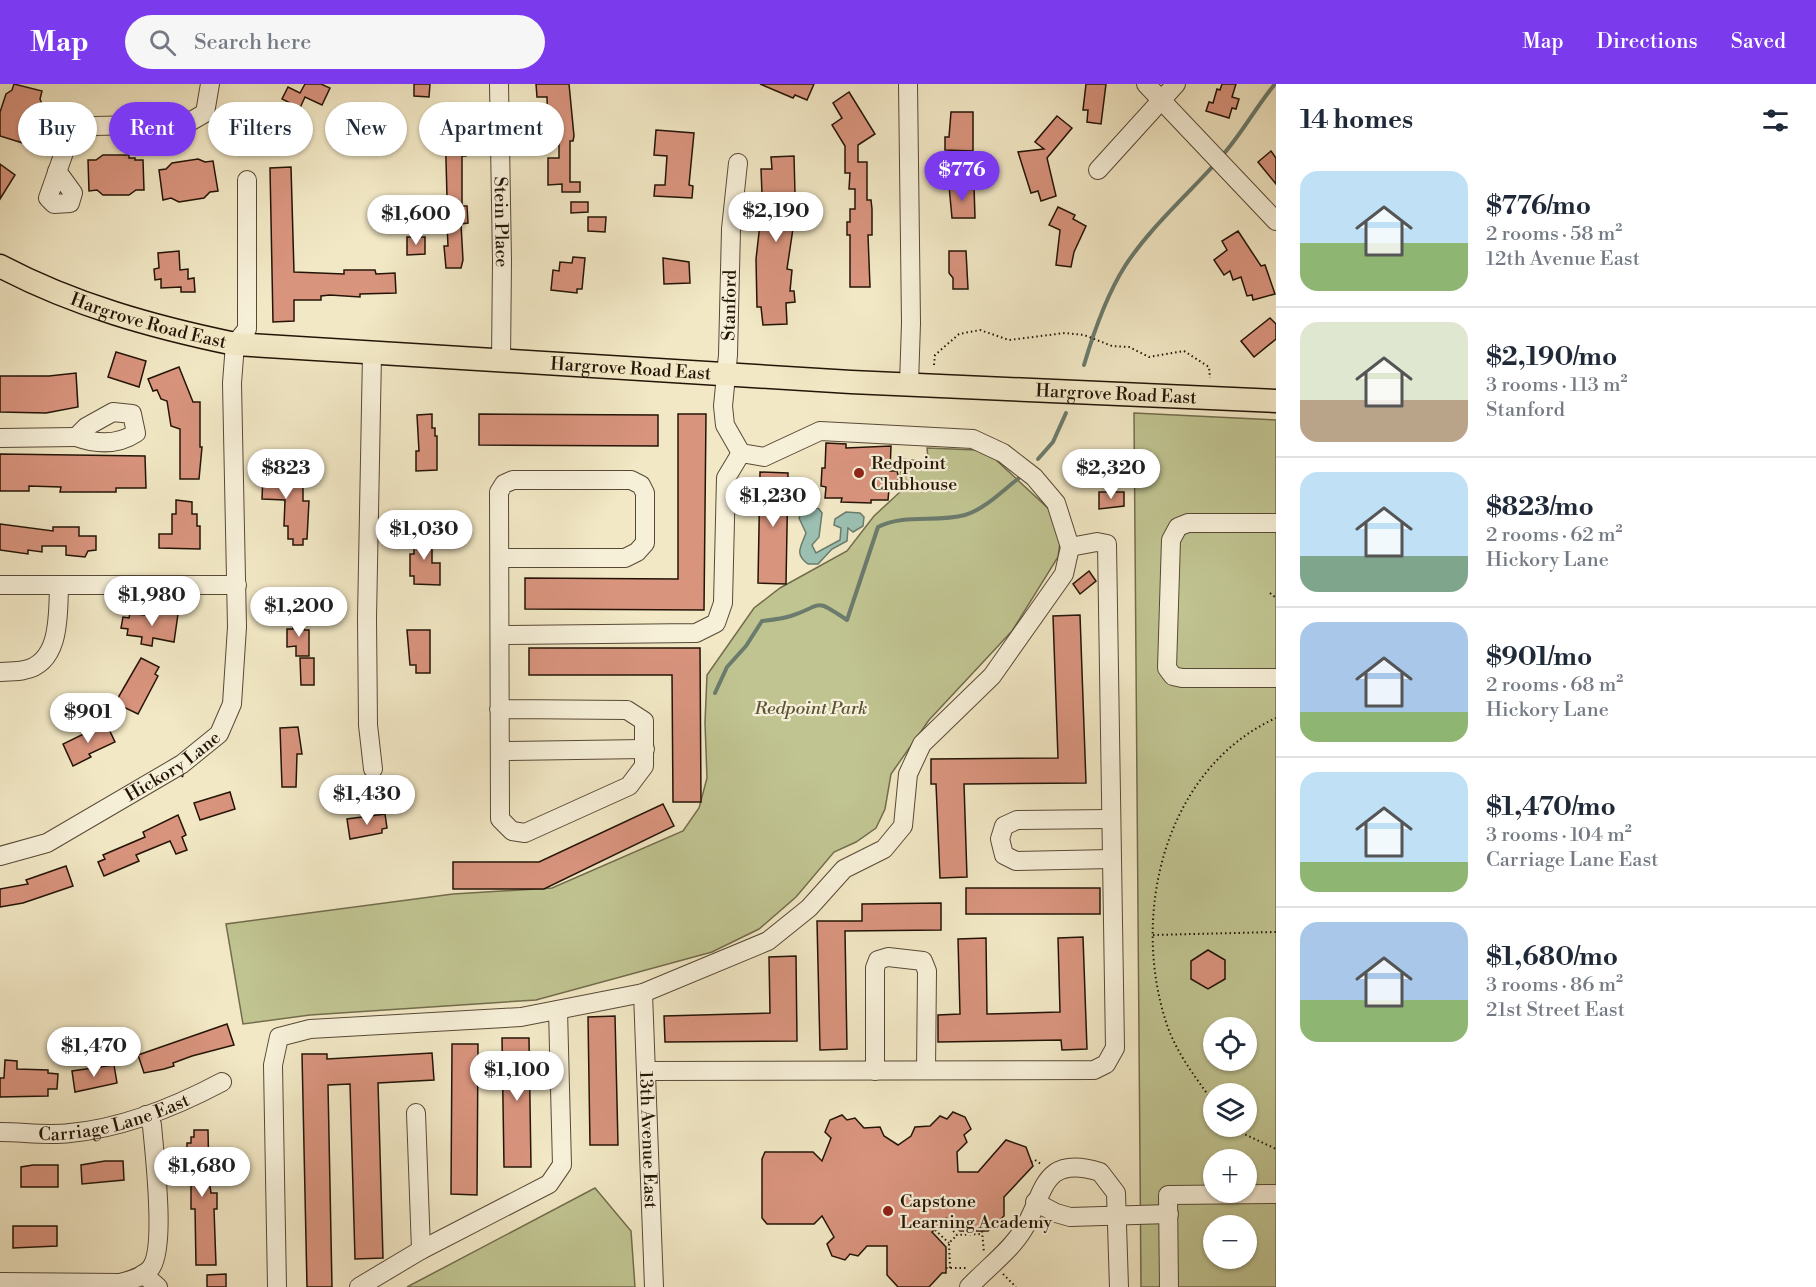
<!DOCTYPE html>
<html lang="en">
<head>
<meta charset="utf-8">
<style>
  :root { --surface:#fff; --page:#f6f6f7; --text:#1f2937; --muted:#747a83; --line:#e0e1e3; --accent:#7c3aed }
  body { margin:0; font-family:"Libre Bodoni",serif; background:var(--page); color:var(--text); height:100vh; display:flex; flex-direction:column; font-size:22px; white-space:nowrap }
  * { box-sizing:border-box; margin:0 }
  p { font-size:20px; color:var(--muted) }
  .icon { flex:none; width:33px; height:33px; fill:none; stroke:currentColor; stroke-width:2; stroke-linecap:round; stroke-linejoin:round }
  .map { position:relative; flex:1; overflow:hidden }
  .panel { display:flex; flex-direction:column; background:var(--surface); width:540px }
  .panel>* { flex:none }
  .banner { position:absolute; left:18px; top:18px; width:570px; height:54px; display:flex; gap:12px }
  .buttons { position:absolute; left:1203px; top:933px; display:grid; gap:12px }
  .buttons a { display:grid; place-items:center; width:54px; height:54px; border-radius:50%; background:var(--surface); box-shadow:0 2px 4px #0004; font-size:30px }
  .price { position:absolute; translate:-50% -51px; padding:0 14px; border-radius:21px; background:#fff; color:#222; font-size:20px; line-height:39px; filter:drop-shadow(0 2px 3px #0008) }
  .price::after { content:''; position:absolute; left:50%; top:36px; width:18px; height:14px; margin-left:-9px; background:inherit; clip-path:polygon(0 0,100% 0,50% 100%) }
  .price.current { background:var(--accent); color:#fff }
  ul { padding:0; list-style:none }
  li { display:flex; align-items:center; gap:18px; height:150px; padding:0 24px }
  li+li { border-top:2px solid var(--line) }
  li span { display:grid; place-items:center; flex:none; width:168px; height:120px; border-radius:18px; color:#555 }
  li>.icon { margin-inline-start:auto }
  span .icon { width:72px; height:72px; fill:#fffc; stroke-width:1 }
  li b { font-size:26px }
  h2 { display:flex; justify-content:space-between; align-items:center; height:72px; padding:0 24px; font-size:26px }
  .chip { padding:0 21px; border-radius:27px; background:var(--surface); box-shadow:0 2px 4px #0004; font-size:21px; line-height:54px }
  .chip.current { background:var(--accent); color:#fff }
  header { display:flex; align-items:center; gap:36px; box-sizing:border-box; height:84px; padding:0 30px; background:var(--accent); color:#fff }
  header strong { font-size:28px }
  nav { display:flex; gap:33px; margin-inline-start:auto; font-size:21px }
  .search { width:420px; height:54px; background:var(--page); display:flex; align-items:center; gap:15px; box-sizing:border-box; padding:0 21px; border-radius:33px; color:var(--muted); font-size:22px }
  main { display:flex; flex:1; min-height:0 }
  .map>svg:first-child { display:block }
</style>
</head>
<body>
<header>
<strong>Map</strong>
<div class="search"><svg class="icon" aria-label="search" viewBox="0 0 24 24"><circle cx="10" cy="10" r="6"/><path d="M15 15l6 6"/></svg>Search here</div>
<nav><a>Map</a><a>Directions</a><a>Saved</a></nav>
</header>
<main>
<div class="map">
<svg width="1276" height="1203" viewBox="0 0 1276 1203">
  <rect width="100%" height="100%" fill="#f2e8c5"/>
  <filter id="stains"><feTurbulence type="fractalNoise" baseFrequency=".00333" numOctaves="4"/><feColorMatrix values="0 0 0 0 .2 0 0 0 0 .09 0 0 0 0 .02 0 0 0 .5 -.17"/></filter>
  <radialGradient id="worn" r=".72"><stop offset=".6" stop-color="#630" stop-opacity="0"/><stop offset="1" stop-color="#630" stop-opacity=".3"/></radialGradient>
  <g fill="#c0c491" stroke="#726c4c" stroke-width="1.5" fill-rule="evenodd">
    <path d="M1134 329 1276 336V1203H1141ZM1214 944H1246V976H1214ZM1214 1010H1246V1042H1214ZM1214 1076H1246V1108H1214ZM1214 1142H1246V1174H1214Z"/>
    <polygon points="927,364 976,366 995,375 1050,426 1060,458 1058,473 1012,547 929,636 891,690 885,725 876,744 856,758 834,768 796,813 759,845 712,868 536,916 310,931 243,940 226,840 453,810 552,804 683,747 699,724 707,694 705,639 707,591 754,524 780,504 847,467 874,432 900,408 901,375 922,377 928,374"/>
    <polygon points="595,1104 631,1147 635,1203 407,1203"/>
  </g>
  <path fill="#9bc0b2" stroke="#6b7b6d" stroke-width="1.5" d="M809 422 819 425 822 429 819 453 812 461 816 469 840 456 841 444 834 441 835 435 846 428 860 429 864 433 863 442 853 448 848 444 847 457 832 465 818 480H808C794 470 801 463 806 449L799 434 803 425Z"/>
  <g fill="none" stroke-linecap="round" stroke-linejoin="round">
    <g stroke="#6b7b6d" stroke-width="4">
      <path d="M1221 73C1242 50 1255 24 1275 0"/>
      <path d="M1084 281C1094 247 1106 212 1125 182 1149 145 1184 114 1214 81"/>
      <polyline points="1038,375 1053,358 1066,329"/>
      <path d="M715 609 727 583 746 562 762 537C771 536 782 535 791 532 824 521 813 513 847 536L878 443C905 429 936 439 965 431 985 425 1002 407 1019 394"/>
    </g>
  </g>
  <g fill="#d9947e" stroke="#241406" stroke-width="1.5">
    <polygon points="14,0 42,7 40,15 43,23 34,48 32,47 26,60 0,52 0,28 6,10 12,6"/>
    <polygon points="305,0 321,0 330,4 322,21 305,13 300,24 282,15 288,3 300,9"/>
    <polygon points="414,0 430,0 429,13 414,12"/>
    <polygon points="536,0 569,0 574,52 573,57 570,57 570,98 580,98 580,108 562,108 562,100 548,101 548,74 559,74 559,52 548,52 547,13 537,13"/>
    <polygon points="760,0 814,0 807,16 795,11 793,14"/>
    <polygon points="1086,0 1106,0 1101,40 1087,38 1088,26 1083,26"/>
    <polygon points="1222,0 1236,0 1232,13 1239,15 1236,25 1232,24 1229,34 1206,27 1209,18 1213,19 1217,5 1220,6"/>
    <polygon points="849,8 875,50 858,61 858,78 867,78 867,116 871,116 872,125 872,151 868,151 870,203 850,203 850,151 847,151 847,138 850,138 850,125 855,125 855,105 849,105 850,89 845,89 845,62 832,41 842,34 833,19"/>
    <polygon points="468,19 469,51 465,51 466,72 462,72 462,122 467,122 468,139 461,140 463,176 461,184 446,184 444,162 448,162 447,141 443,141 442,121 443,113 447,113 445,39 452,39 451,20"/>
    <polygon points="951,28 973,28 973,67 945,66 945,53 949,53"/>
    <polygon points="1057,32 1072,44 1047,74 1056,112 1041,117 1038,107 1031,109 1018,68 1044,65 1035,58"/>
    <polygon points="656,46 694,49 689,101 693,102 692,114 654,112 655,101 665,101 667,72 654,71"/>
    <polygon points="1271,67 1276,74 1276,100 1258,78"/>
    <polygon points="103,71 129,71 129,74 135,74 135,76 143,76 144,106 136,106 129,111 103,111 97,106 89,107 88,76 96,76"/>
    <polygon points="794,72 795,110 791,110 790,131 795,131 787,185 792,186 790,207 794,207 795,218 786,219 787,240 763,241 761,223 757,223 756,175 760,140 767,140 770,110 762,110 761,85 772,85 771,73"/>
    <polygon points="198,75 205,78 213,77 218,107 210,108 204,114 179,118 171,114 163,116 159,86 166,85 172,79"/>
    <polygon points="0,80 15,91 0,115"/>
    <polygon points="291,83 294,188 344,190 344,186 375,186 376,190 395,189 396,209 360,210 360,213 330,211 321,212 321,216 294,216 294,237 273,238 270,84"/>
    <polygon points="949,102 974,102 975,134 952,134"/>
    <polygon points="571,118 588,118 588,128 571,129"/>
    <polygon points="1058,123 1075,131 1073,135 1086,142 1074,168 1071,183 1056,181 1060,146 1049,141"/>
    <polygon points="588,133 606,133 605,148 588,147"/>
    <polygon points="1238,147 1261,182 1265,181 1275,210 1253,216 1252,211 1247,212 1241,193 1233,196 1230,187 1224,191 1214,176 1227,166 1222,157"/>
    <polygon points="407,153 425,153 425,170 407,171"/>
    <polygon points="179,167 180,186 188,185 188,195 194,194 195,208 181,208 181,203 161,204 161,195 155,196 154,185 159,184 158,169"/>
    <polygon points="949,167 966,167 968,205 953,205 953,194 949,189"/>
    <polygon points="573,173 585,174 582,205 577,205 577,209 551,206 553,186 559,187 560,178 572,179"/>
    <polygon points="663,174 689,178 690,199 664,200"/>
    <polygon points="1270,234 1276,240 1276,255 1254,273 1241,257"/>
    <polygon points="116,268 146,277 139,303 108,293"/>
    <polygon points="179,283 193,318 200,318 200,363 202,363 199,395 180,395 180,345 171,342 167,317 161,315 157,306 153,307 148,295"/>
    <polygon points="76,289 78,323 46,329 0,328 0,292 49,292"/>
    <polygon points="432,330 432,344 435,344 435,352 437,352 437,386 416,387 416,367 419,367 417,331"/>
    <polygon points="479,330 658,331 658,362 479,361"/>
    <polygon points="678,330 706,330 704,526 525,525 525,494 678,495"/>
    <polygon points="826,359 846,360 846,364 891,362 890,387 897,387 898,391 897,405 889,405 888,416 871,416 871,419 841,418 842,414 825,414 826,403 821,402 822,384 825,384"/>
    <polygon points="264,367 277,368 276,402 303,403 303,417 309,417 307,455 303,455 303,461 293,461 293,455 288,455 288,442 284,442 285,416 262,415"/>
    <polygon points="0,370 145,372 146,404 116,404 116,408 60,408 61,403 29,402 29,407 0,407"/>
    <polygon points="760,388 788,389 786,500 758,499"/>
    <polygon points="1099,408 1124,408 1124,422 1099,425"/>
    <polygon points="176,416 192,418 192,430 197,430 197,442 200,442 200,465 159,464 159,450 172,450 172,430 176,430"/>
    <polygon points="0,440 53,447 53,443 79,443 79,452 96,452 96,466 88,467 85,473 66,471 66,462 42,462 42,468 28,466 28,470 0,466"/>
    <polygon points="416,446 432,446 432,479 440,479 440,501 414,500 414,492 410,492 410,470 414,470 414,461 416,461"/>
    <polygon points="1089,487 1096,497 1080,510 1073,500"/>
    <polygon points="158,527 178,530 174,558 153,554 152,562 141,560 142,553 127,551 128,545 121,544 123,533 129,534 130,529 157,533"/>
    <polygon points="1080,531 1086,699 964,700 967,793 940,794 936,700 931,700 931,675 1058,674 1053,532"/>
    <polygon points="293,535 304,535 304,546 309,546 309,572 296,572 296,562 287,563 287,545 293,545"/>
    <polygon points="407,546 430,546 430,589 416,589 416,581 410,581"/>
    <polygon points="529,564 700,564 701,718 673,718 672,591 529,591"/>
    <polygon points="141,574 159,583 155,590 158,592 138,630 115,619"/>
    <polygon points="300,574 314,574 314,601 301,601"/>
    <polygon points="106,639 115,658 89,670 91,673 73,682 63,660"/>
    <polygon points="298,643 302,670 297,670 296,703 282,703 280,644"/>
    <polygon points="230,708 235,725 200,736 194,719"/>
    <polygon points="663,720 674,742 544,805 453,805 453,778 539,778"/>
    <polygon points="385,730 387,744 382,745 382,749 350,755 347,735"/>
    <polygon points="178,731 186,751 182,753 187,766 176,770 170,757 136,771 139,777 104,792 98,778 105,775 103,771 145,753 143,748"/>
    <polygon points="66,782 73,802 23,819 0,823 0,805 28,800 26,796"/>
    <rect x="966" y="804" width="134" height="26"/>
    <polygon points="941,819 941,846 845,847 847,965 820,966 817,837 862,837 862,820"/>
    <polygon points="1083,853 1087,965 1062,966 1061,956 938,958 938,931 960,930 958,855 986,854 987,930 1060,928 1058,854"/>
    <polygon points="1208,866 1225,876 1225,895 1208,905 1191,895 1191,877"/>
    <polygon points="796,872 797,957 665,958 664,932 770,929 769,873"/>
    <polygon points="615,932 618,1061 590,1061 588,933"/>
    <polygon points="227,940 234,961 192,972 173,979 174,982 164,985 144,989 138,971"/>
    <polygon points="502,954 529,954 531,1083 504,1083"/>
    <polygon points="452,960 478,960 477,1111 451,1110"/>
    <polygon points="432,969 434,996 378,999 383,1174 355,1175 350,1000 328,1001 332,1203 307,1203 302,970 327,970 327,975"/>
    <polygon points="5,976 17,977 17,985 48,986 48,989 58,990 57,1005 48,1005 48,1012 0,1013 0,994 4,994"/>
    <polygon points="114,981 117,999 75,1008 72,987"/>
    <polygon points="953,1028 965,1033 971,1045 964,1051 967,1058 957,1068 958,1088 978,1088 1006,1056 1026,1063 1033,1082 1004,1113 1004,1132 988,1147 960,1147 946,1134 932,1148 946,1163 946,1189 942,1189 929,1203 898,1203 887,1191 887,1162 867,1162 858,1172 850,1170 845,1176 832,1172 827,1160 834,1153 822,1132 814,1140 767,1140 762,1134 762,1075 765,1068 813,1068 822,1077 831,1054 825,1048 830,1036 842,1031 847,1036 855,1034 864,1044 880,1043 884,1052 898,1061 911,1052 915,1043 930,1042 940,1032 947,1035"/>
    <polygon points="194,1046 208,1046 209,1096 211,1109 217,1109 217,1125 214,1125 216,1181 196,1181 195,1125 191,1125 191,1083 187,1083 187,1059 191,1059 191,1053 194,1053"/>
    <polygon points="105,1077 123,1077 124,1096 82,1100 81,1081"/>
    <polygon points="33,1081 58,1081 58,1103 21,1103 21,1083"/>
    <polygon points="13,1142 57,1142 57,1162 13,1164"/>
    <polygon points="226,1190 226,1203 207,1203 207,1191"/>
  </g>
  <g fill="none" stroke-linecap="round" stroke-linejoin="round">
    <g stroke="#584936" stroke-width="20">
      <g id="minor">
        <path id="s1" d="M499 0 502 177 501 276"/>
        <polyline points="908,0 911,239 909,300"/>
        <polyline points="1146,0 1276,137"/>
        <polyline points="1098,86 1176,0"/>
        <polyline points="57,87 73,109 70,119 54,120 48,114 68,57 94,42 186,40 205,29 210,0"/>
        <polyline points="372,270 367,534 368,641 373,685"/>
        <path d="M113 328 132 330 136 349C118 361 96 360 76 353L86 343Z"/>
        <polyline points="0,354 76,353"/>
        <polyline points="1276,439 1188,439 1178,443 1171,456 1167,584 1173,592 1182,594 1276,594"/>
        <polyline points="0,501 237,501"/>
        <polyline points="501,551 696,549 716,539 723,519 726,394 741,369"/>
        <path d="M0 588C8 587 16 588 24 586 61 579 58 530 59 501"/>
        <path d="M499 625 627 626 644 637V682L629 702 525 749 512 747 500 735C499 626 500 517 499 408L504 400 513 396H631L641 401 645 409V459L637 468 625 474H500"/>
        <polyline points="500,667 645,665"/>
        <polyline points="1110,735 1017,736 1004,742 1000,755 1004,771 1016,777 1111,775"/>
        <path id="s2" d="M0 772 47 759 182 680 219 650 232 620 237 543 232 299 235 260 247 245V96"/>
        <path id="s3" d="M643 909 654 1203"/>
        <polyline points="646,987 1094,986 1106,980 1115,964 1107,460 1097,458 1070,463"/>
        <polyline points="875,987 875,884 878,876 888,873 923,877 927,887 926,986"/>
        <polyline points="416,1029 421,1166"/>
        <path id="s4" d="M0 1048C23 1048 47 1052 70 1049 124 1044 175 1023 222 998"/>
        <polyline points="1035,1118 1056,1129 1070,1133 1169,1130"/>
        <polyline points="143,1190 158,1203"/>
        <path d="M0 1198 120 1199C130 1196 142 1194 150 1185 167 1166 154 1069 152 1041L146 1031"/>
        <path id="s5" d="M277 1203 273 981 279 953 310 945 521 933 643 909 768 857 809 824 844 785 884 765 903 742 908 690 922 660 992 592 1064 490 1070 463 1056 419 1034 393 1003 369 973 355 820 347 764 373 741 369 725 341 723 322 728 271 731 145 738 79"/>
        <polyline points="359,1203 421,1166 549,1100 562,1081 558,926"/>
        <path d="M969 1203C987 1184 1010 1167 1023 1146 1045 1112 1040 1069 1100 1088L1116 1109 1119 1203"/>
        <polyline points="1169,1203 1168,1111 1276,1110"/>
      </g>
    </g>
    <g stroke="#241406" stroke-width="25">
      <g id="major">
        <path id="s6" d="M0 182C74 221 153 243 235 260L851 298 1276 317"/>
      </g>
    </g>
    <g stroke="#241406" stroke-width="2" stroke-dasharray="1.5 3" stroke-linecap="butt">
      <polyline points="934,281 935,271 959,250 980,246 1009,256 1065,249 1084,251 1112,262 1129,263 1149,273 1184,267 1209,283 1210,294"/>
      <polyline points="1270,509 1276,514"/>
      <polyline points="1153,851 1276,848"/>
      <path d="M1214 1019C1196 994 1177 970 1167 941 1130 831 1164 685 1276 634"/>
      <polyline points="1235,1042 1242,1049 1276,1065"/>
      <polyline points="1031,1078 1035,1076 1041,1080"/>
      <polyline points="944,1137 957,1151 982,1150"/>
      <polyline points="935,1146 949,1159"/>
      <polyline points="982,1147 984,1169"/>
      <polyline points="946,1184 967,1184"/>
      <polyline points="950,1184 949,1159 957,1151"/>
      <polyline points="1003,1190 1016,1203"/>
    </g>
    <use href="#minor" stroke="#f7f0d9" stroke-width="18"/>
    <use href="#major" stroke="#f2e8c5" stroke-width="22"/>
  </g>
  <g fill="#8f2418" stroke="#f7f0d9" stroke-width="2">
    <circle cx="859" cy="389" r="6"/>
    <circle cx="888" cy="1127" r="6"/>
  </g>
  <g text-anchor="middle" stroke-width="4.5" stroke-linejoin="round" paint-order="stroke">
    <g font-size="18" fill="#241406" stroke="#f7f0d9">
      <text dy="6" stroke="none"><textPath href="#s1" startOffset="138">Stein Place</textPath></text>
      <text dy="6" stroke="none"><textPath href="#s5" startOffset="1812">Stanford</textPath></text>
      <text dy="6" stroke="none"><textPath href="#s6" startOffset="159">Hargrove Road East</textPath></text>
      <text dy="6" stroke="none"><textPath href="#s6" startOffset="645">Hargrove Road East</textPath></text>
      <text dy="6" stroke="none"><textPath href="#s6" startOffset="1131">Hargrove Road East</textPath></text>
      <text dy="6" stroke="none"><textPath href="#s2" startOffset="196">Hickory Lane</textPath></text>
      <text dy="6" stroke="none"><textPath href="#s4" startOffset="116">Carriage Lane East</textPath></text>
      <text dy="6" stroke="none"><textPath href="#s3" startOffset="147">13th Avenue East</textPath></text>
    </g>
    <g font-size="18" fill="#241406" stroke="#f7f0d9" text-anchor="start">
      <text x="871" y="385">Redpoint<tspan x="871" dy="21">Clubhouse</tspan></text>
      <text x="900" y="1123">Capstone<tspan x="900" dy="21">Learning Academy</tspan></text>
    </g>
    <g font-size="18" font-style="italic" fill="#5b5237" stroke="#f7f0d9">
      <text x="811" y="630">Redpoint Park</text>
    </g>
  </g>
  <rect width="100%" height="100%" filter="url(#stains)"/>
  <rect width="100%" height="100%" fill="url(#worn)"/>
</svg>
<div class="buttons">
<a><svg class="icon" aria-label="locate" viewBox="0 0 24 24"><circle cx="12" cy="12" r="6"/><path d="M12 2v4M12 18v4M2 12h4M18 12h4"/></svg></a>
<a><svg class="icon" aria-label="layers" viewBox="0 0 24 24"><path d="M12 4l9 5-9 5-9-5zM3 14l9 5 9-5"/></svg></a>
<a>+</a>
<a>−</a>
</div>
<b class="price current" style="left:962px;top:118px">$776</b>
<b class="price" style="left:776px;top:159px">$2,190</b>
<b class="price" style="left:416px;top:162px">$1,600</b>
<b class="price" style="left:286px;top:416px">$823</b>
<b class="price" style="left:1111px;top:416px">$2,320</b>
<b class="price" style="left:773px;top:444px">$1,230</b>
<b class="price" style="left:424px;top:477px">$1,030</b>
<b class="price" style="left:152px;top:543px">$1,980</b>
<b class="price" style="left:299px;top:554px">$1,200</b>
<b class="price" style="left:88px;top:660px">$901</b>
<b class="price" style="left:367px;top:742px">$1,430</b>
<b class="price" style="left:94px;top:994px">$1,470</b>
<b class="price" style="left:517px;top:1018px">$1,100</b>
<b class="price" style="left:202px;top:1114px">$1,680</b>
<div class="banner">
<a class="chip">Buy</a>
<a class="chip current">Rent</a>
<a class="chip">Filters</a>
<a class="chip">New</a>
<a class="chip">Apartment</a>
</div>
</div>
<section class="panel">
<h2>14 homes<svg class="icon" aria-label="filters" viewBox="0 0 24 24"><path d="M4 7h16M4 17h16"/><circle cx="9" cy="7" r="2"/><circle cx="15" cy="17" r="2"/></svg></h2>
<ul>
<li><span style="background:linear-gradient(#bfe0f5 60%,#8fb573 0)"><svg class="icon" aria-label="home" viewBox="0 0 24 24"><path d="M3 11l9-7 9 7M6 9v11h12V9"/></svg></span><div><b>$776/mo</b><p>2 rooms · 58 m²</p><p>12th Avenue East</p></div></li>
<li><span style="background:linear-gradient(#dfe7d0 65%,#b9a48a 0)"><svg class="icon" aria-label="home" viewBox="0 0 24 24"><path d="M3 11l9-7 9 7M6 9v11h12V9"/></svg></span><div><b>$2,190/mo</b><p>3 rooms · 113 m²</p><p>Stanford</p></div></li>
<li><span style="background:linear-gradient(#bfe0f5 70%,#7fa58c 0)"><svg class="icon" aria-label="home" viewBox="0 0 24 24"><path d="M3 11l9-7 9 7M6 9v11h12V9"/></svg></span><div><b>$823/mo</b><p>2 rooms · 62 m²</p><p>Hickory Lane</p></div></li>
<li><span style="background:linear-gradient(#a9c7e8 75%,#8fb573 0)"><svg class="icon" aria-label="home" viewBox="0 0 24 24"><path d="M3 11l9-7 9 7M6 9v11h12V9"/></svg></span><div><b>$901/mo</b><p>2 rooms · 68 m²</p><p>Hickory Lane</p></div></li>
<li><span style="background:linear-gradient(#bfe0f5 75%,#8fb573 0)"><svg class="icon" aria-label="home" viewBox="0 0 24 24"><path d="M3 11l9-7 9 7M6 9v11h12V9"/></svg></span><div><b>$1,470/mo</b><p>3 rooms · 104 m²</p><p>Carriage Lane East</p></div></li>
<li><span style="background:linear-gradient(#a9c7e8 65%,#8fb573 0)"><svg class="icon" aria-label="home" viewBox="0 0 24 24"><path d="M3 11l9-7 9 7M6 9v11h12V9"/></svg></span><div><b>$1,680/mo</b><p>3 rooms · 86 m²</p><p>21st Street East</p></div></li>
</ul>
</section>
</main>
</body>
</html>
